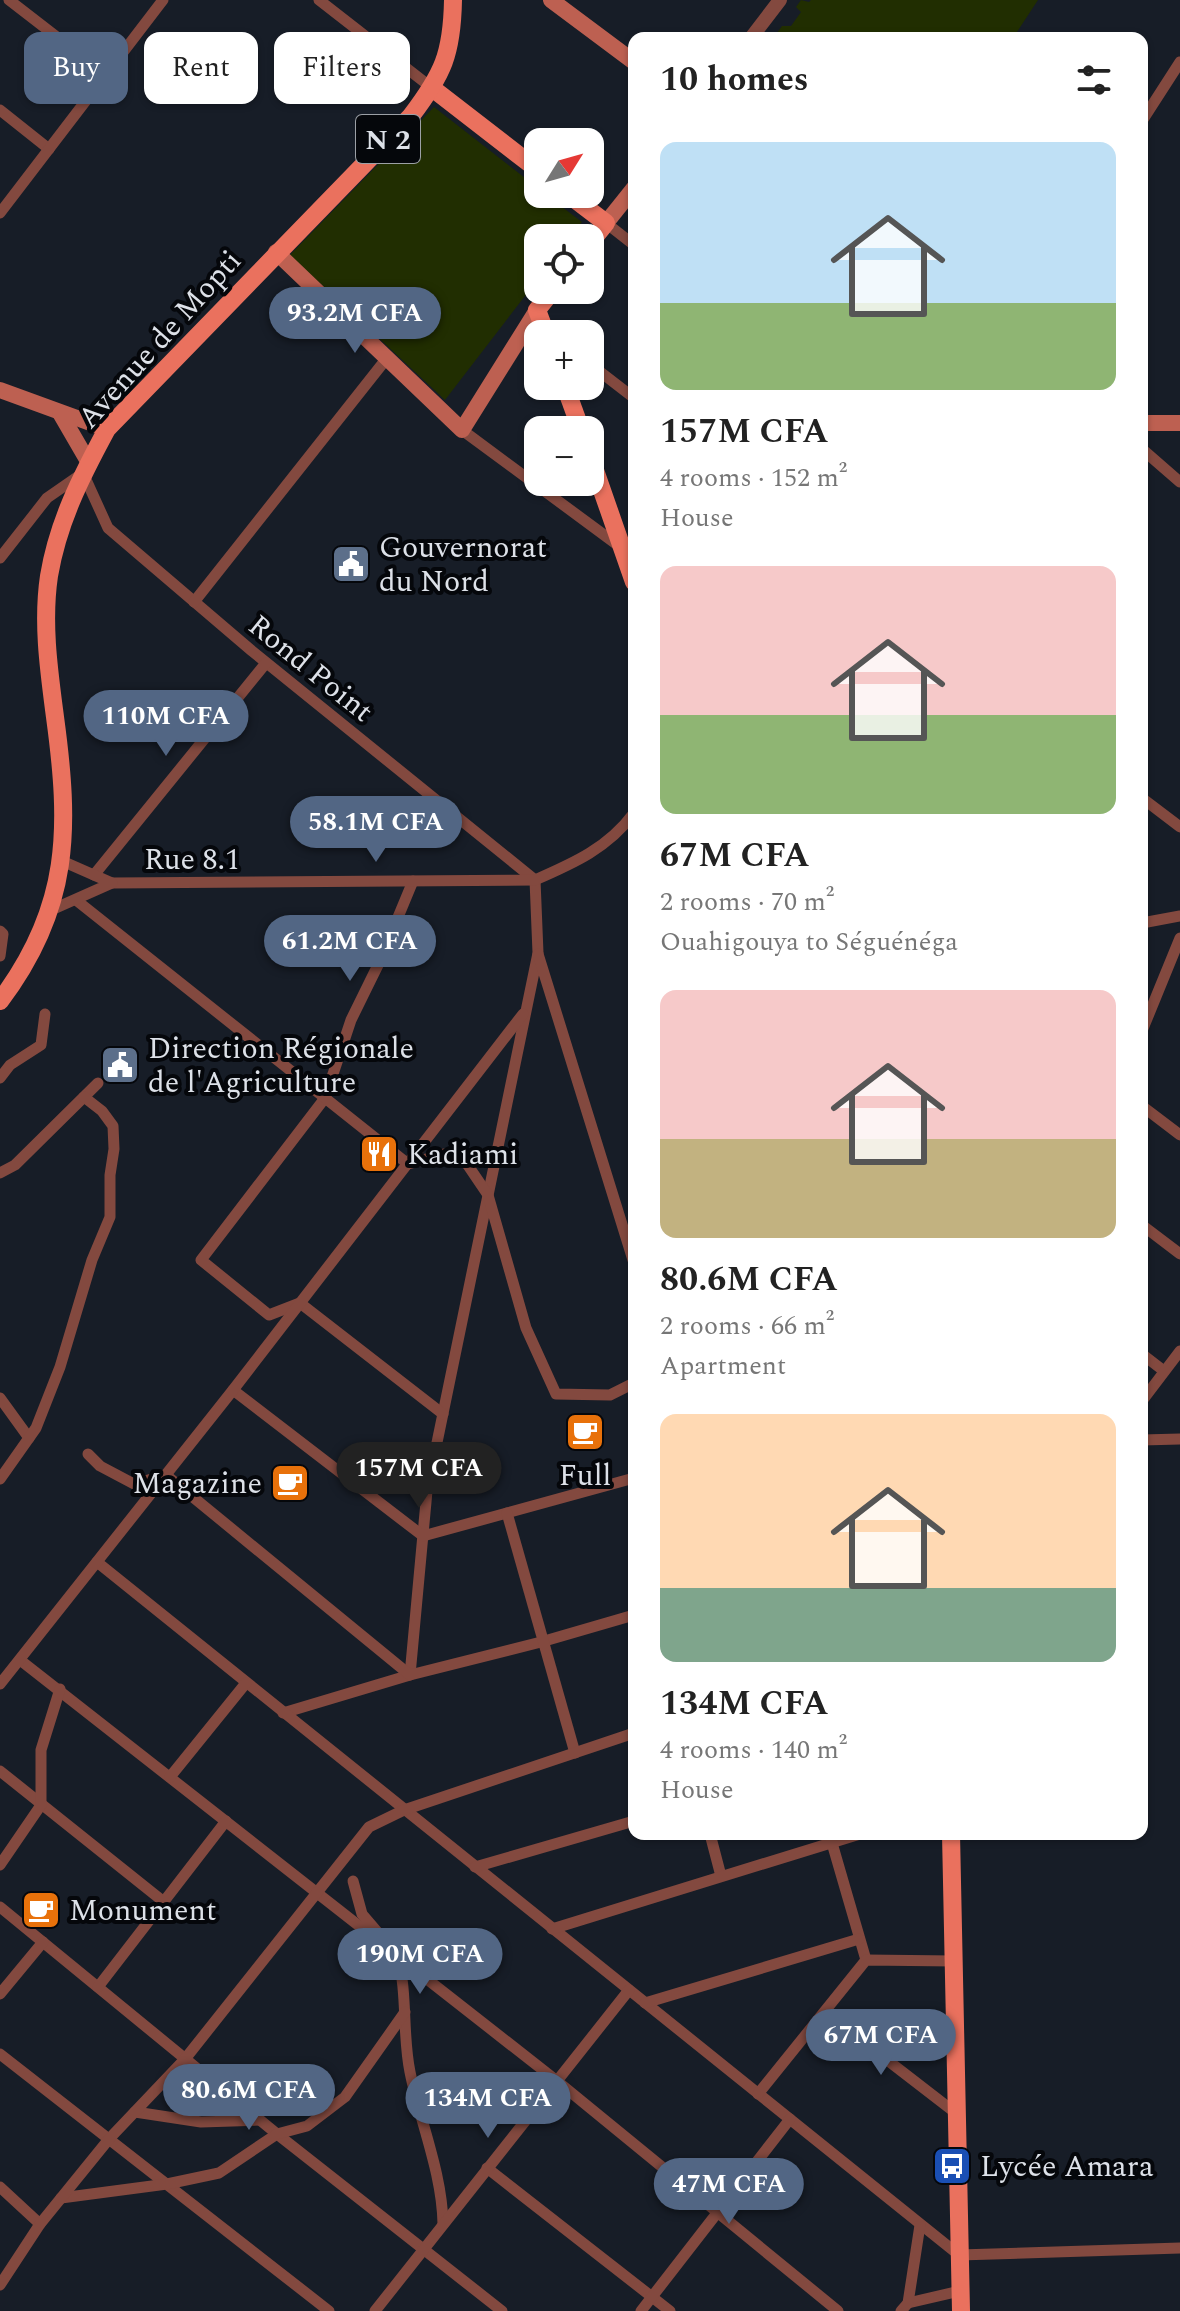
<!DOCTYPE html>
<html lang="en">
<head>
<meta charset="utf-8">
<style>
  :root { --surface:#fff; --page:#f6f6f6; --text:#222; --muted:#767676; --accent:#526684 }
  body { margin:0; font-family:Spectral,serif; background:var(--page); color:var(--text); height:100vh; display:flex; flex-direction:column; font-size:30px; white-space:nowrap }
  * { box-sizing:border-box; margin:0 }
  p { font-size:26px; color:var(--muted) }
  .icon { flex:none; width:44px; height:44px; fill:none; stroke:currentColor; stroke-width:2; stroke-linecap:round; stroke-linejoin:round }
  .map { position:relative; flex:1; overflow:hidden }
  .side { position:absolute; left:628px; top:32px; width:520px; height:1808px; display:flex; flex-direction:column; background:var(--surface); border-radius:16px; box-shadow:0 2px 6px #0004 }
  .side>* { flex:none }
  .banner { position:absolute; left:24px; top:32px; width:484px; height:72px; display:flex; gap:16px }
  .needle { width:52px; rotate:53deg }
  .tools { position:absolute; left:524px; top:128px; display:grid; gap:16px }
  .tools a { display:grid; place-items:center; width:80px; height:80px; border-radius:16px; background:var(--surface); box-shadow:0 2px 6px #0004; font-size:40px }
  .price { position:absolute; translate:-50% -68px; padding:0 18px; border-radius:28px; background:var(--accent); color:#fff; font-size:26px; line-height:52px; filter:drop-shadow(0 2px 4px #0008) }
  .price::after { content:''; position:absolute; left:50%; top:48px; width:24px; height:18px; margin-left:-12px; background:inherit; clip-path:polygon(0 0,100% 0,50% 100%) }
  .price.selected { background:#222; color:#fff }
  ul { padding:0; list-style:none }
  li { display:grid; align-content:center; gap:16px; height:424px; padding:0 32px }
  li span { display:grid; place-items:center; height:248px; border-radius:16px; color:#555 }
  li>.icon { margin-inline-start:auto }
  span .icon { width:144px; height:144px; fill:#fffc; stroke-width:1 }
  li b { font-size:34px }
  h2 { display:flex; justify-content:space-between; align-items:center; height:96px; padding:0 32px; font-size:34px }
  .chip { padding:0 28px; border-radius:16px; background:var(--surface); box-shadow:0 2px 6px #0004; font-size:28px; line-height:72px }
  .chip.selected { background:var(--accent); color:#fff }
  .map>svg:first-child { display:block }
</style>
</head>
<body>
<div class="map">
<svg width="1180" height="2311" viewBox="0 0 1180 2311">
  <rect width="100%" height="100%" fill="#171d27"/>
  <g fill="#212e01">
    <polygon points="801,0 809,2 811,0 1038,0 1013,38 773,38 782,26 791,26 801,12 796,7"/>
    <polygon points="434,107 538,188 538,194 545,194 582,222 569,238 538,238 538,279 445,400 290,255"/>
  </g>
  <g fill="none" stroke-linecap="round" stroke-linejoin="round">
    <g stroke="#83493f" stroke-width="11">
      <polyline points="9,0 106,75"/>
      <polyline points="319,0 432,88"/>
      <polyline points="0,110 49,149"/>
      <polyline points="1142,121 1180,62"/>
      <polyline points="0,213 163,0"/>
      <polyline points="606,223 634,245"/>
      <polyline points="590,364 634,398"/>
      <polyline points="462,430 619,546"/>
      <polyline points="1142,449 1180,482"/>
      <polyline points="0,558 47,498 83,473 108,528 252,651 535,880 538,953 427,1491 410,1675 283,1713"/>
      <polyline points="194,602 387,358"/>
      <polyline points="1142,798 1180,827"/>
      <polyline points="94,875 266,663"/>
      <polyline points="413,881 379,963 351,1020 325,1098 201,1260 269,1315 300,1303 443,1414"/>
      <path d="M112 883 535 880C574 863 608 848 634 813"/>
      <polyline points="76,900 408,1164 444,1154 467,1164 488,1195 526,1328 556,1394 610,1395 634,1383"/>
      <polyline points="49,911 112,883 62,861"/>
      <polyline points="1142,923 1180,916"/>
      <polyline points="0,931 3,934 0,956"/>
      <polyline points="538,954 634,1263"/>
      <polyline points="1142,1031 1180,938"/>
      <polyline points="0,1078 10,1065 41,1045 45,1014"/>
      <polyline points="1142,1106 1180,1135"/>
      <polyline points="0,1173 15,1165 98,1083"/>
      <polyline points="1142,1225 1180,1254"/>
      <polyline points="1142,1354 1164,1371"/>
      <polyline points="233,1390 423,1536 634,1478"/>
      <polyline points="0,1398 29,1438"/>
      <polyline points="1142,1401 1180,1351"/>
      <polyline points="1142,1440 1180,1439"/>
      <polyline points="88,1454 100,1466 134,1484 166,1475 410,1675 541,1642 634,1615"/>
      <polyline points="0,1479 36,1428 60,1367 92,1260 110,1217 110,1175 114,1149 113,1126 102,1111 84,1097"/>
      <polyline points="507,1513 575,1753"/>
      <polyline points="97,1562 959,2255 1180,2248"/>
      <polyline points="20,1660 557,2081 838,2311"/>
      <polyline points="0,1684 233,1390 523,1014"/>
      <polyline points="0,1771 164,1902"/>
      <polyline points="170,1777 246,1683"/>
      <polyline points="710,1834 721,1876"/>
      <polyline points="832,1843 866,1960"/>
      <polyline points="0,1865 41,1805 41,1750 60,1689"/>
      <polyline points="475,1867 634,1821"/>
      <polyline points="353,1881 362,1914 380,1935"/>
      <polyline points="0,1907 277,2134 502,2311"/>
      <polyline points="552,1929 860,1834"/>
      <path d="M397 1954C408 1992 402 2034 410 2072 420 2122 442 2172 443 2224"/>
      <polyline points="98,1987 226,1821"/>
      <polyline points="0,1994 43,1942"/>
      <polyline points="645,2003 859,1939"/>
      <polyline points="825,2012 957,2114"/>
      <polyline points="0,2054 329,2311"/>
      <polyline points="758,2094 866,1960 954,1961"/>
      <polyline points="135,2112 201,2122 260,2120"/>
      <polyline points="487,2168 670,2311"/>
      <polyline points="0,2187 40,2224"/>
      <polyline points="61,2198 167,2184 219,2173 277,2134 307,2126 345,2097 405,2012"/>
      <polyline points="0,2285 40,2224 109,2139 185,2059 369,1827 404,1810 634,1733"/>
      <polyline points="908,2303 960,2291"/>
      <polyline points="375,2311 629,1990"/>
      <polyline points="641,2311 790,2119"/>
      <polyline points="901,2311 908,2303 920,2225"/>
    </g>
    <polyline stroke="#83493f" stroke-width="14" points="751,38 780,0"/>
    <g stroke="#bd6051" stroke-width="16">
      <polyline points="551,0 634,62"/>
      <polyline points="606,223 634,188"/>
      <polyline points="276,252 462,430 537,310"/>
      <polyline points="0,390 107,429"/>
      <polyline points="60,413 89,463"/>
      <polyline points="1142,423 1180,423"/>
    </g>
    <g stroke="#ea715e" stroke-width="18">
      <polyline points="432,88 538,170"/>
      <polyline points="568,194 606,223 590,243"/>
      <polyline points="546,334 537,310 553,290"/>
      <polyline points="565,386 581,430"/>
      <polyline points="590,456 634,582"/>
      <path d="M0 1001C71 907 70 828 55 717 49 671 42 623 49 576 58 522 81 477 107 429L411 116C443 74 452 54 453 0"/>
      <polyline points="951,1834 961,2311"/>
    </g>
  </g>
  <defs>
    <g id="civic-square" transform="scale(2)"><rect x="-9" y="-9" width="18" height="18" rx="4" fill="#5c6f8a" stroke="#05070b"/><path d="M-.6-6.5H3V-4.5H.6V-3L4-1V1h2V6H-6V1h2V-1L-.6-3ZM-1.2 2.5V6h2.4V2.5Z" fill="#fff"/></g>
    <g id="restaurant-square" transform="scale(2)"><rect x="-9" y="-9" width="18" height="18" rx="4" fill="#e8710a" stroke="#05070b"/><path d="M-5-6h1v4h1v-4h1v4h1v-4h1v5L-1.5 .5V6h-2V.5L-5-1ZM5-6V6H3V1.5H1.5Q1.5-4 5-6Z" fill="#fff"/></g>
    <g id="cafe-square" transform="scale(2)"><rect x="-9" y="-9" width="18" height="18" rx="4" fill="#e8710a" stroke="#05070b"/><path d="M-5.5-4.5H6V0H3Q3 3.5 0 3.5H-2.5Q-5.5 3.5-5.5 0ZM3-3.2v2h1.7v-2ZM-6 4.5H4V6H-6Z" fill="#fff"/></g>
    <g id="bus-square" transform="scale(2)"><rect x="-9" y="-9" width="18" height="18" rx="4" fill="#1a4fb4" stroke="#05070b"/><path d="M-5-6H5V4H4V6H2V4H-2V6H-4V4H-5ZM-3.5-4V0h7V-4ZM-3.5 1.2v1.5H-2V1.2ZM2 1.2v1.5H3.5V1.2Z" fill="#fff"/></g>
  </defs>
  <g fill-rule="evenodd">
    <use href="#civic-square" x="351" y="564"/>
    <use href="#civic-square" x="120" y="1065"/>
    <use href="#restaurant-square" x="379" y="1154"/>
    <use href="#cafe-square" x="585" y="1432"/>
    <use href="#cafe-square" x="290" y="1483"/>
    <use href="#cafe-square" x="41" y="1910"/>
    <use href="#bus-square" x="952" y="2166"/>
  </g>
  <g text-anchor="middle" stroke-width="8" stroke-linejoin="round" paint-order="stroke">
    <rect fill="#05070b" stroke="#9ca0a6" stroke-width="2" x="356" y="115" width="64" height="48" rx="6"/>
    <g font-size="28" font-weight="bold" fill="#dde1e8">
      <text x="388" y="149">N 2</text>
    </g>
    <g font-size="30" fill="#dde1e8" stroke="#05070b">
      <text transform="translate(159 339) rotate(-48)" y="10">Avenue de Mopti</text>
      <text transform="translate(311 668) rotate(39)" y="10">Rond Point</text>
      <text x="192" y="869">Rue 8.1</text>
    </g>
    <g font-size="30" fill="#dde1e8" stroke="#05070b" text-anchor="start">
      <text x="379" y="557">Gouvernorat<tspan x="379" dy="34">du Nord</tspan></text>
      <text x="148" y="1058">Direction Régionale<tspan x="148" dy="34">de l'Agriculture</tspan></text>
      <text x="407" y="1164">Kadiami</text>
      <text x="585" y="1485" text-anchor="middle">Full</text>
      <text x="262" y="1493" text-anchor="end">Magazine</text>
      <text x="69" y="1920">Monument</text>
      <text x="980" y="2176">Lycée Amara</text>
    </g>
  </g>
</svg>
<div class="tools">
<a><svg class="needle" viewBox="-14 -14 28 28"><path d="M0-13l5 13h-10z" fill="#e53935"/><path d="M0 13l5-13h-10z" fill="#767676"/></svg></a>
<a><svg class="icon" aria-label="locate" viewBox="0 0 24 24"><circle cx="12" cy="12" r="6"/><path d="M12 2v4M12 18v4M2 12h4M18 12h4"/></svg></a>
<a>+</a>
<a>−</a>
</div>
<b class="price" style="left:355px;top:355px">93.2M CFA</b>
<b class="price" style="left:166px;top:758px">110M CFA</b>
<b class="price" style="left:376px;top:864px">58.1M CFA</b>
<b class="price" style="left:350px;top:983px">61.2M CFA</b>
<b class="price selected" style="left:419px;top:1510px">157M CFA</b>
<b class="price" style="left:420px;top:1996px">190M CFA</b>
<b class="price" style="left:881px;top:2077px">67M CFA</b>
<b class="price" style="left:249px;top:2132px">80.6M CFA</b>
<b class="price" style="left:488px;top:2140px">134M CFA</b>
<b class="price" style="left:729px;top:2226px">47M CFA</b>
<div class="banner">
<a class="chip selected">Buy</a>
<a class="chip">Rent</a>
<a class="chip">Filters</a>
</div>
<section class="side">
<h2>10 homes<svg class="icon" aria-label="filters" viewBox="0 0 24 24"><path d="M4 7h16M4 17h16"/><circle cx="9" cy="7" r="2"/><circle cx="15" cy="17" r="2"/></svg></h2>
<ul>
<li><span style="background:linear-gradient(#bfe0f5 65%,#8fb573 0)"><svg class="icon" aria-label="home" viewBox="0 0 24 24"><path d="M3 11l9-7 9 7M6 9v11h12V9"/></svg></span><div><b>157M CFA</b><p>4 rooms · 152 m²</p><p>House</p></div></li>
<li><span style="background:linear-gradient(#f6c9c9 60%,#8fb573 0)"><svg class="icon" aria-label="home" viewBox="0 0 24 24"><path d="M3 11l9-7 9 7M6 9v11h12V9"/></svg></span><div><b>67M CFA</b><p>2 rooms · 70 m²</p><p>Ouahigouya to Séguénéga</p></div></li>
<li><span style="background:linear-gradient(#f6c9c9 60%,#c2b280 0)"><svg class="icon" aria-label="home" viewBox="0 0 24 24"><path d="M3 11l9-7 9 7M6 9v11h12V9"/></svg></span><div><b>80.6M CFA</b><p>2 rooms · 66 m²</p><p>Apartment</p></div></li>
<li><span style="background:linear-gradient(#ffd9b3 70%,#7fa58c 0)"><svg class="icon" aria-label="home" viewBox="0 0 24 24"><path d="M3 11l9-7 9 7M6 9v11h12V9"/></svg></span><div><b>134M CFA</b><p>4 rooms · 140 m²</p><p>House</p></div></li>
</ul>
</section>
</div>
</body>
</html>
